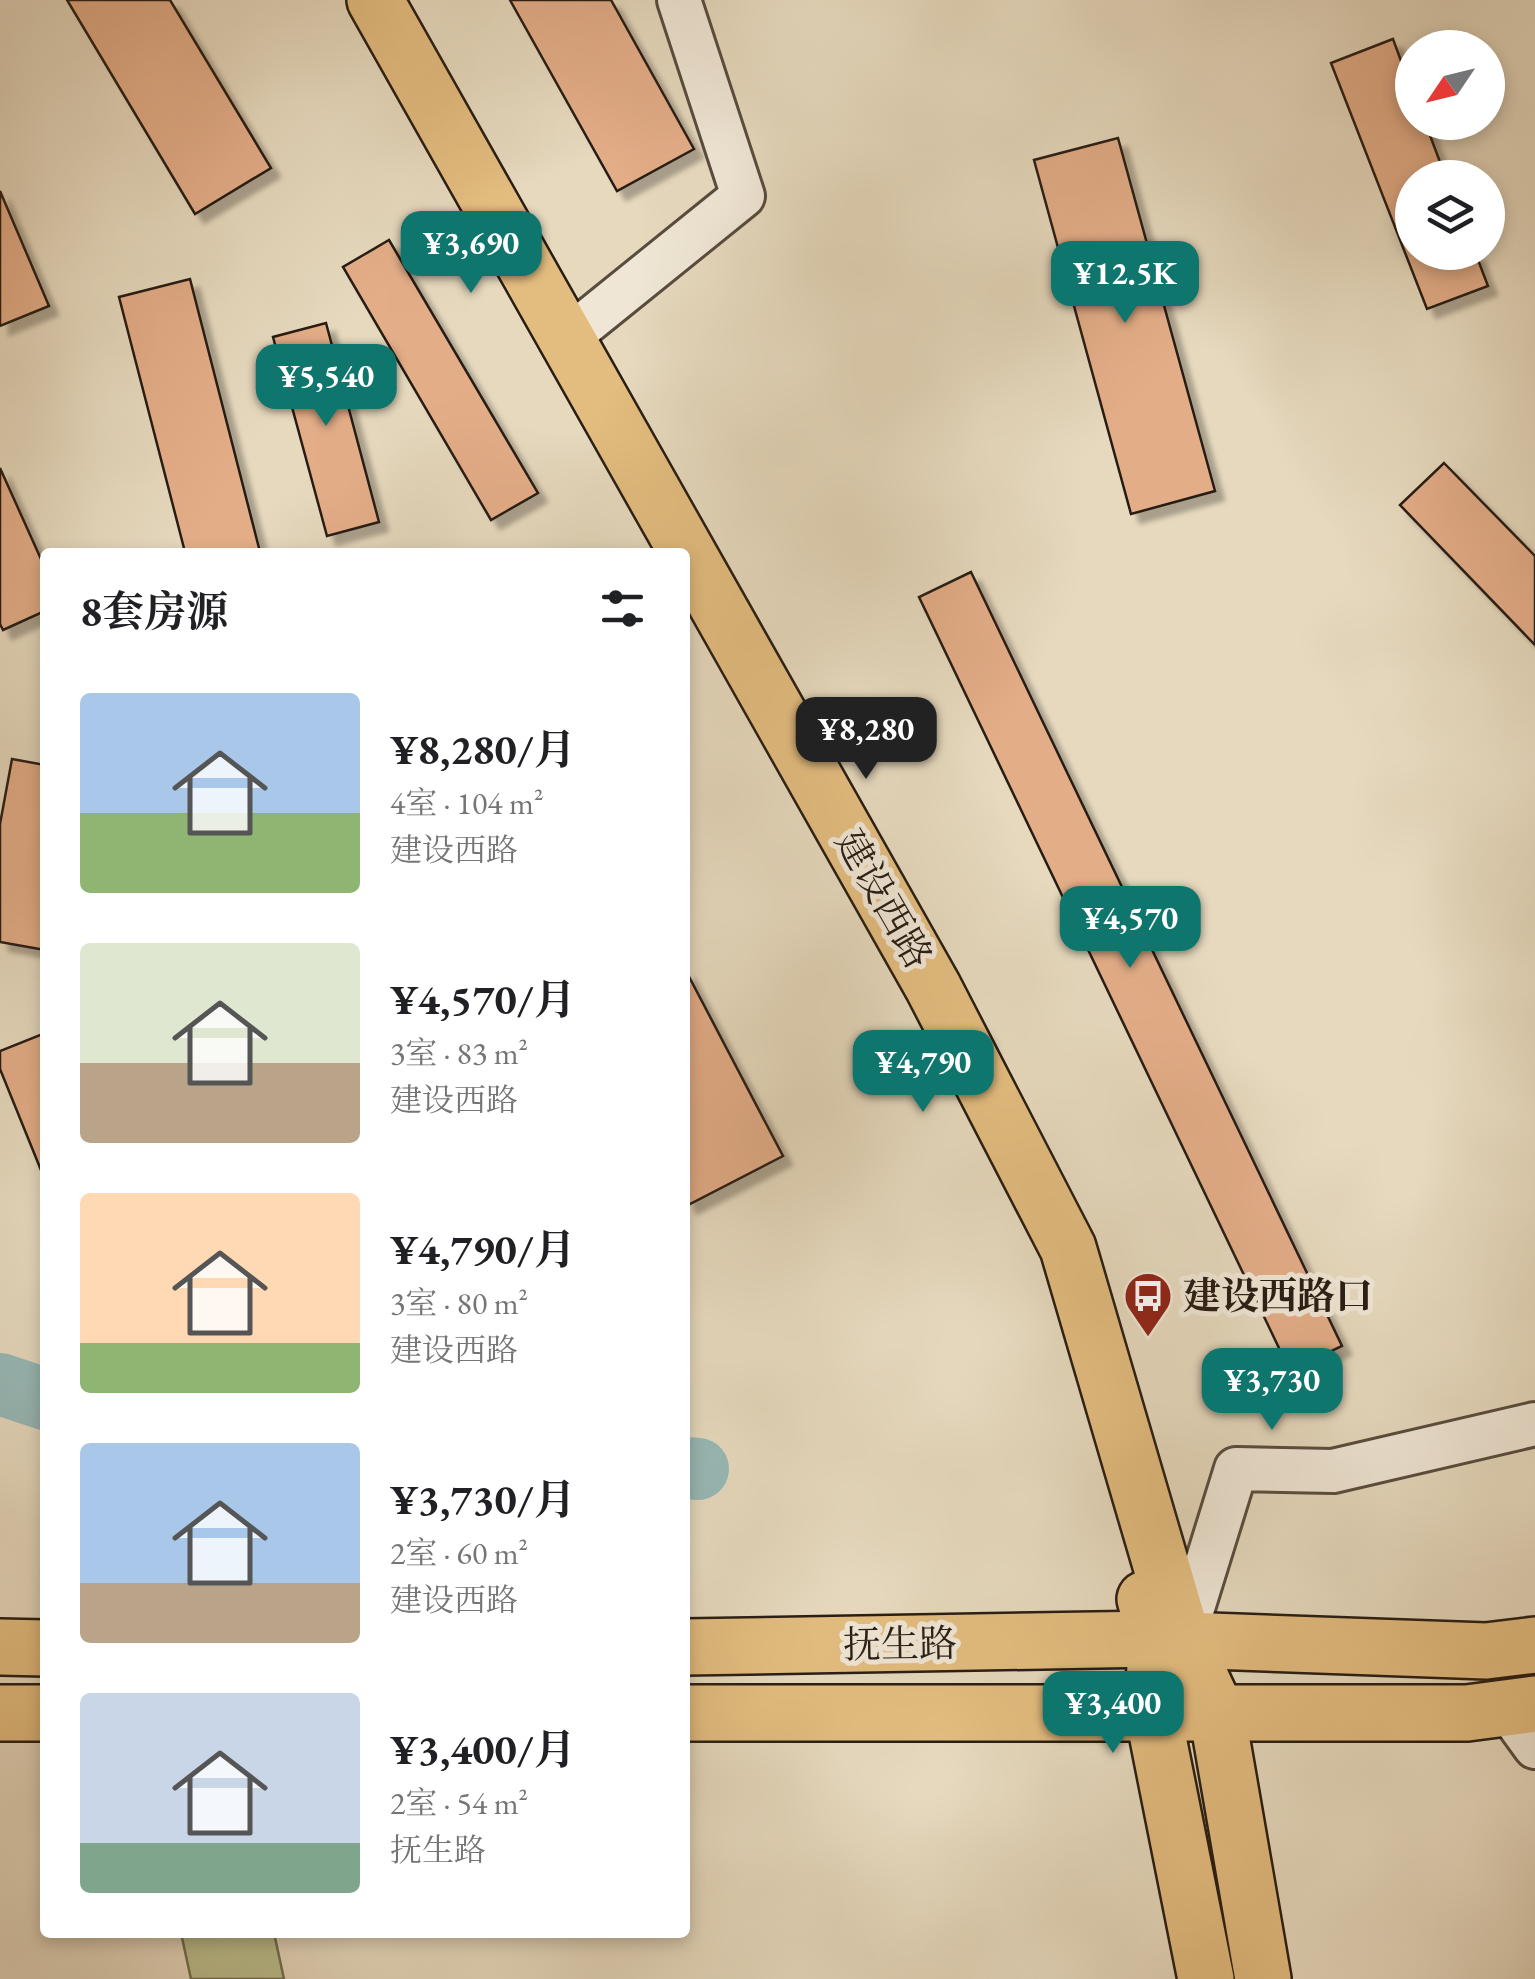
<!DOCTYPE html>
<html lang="zh">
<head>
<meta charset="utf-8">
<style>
  :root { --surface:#fff; --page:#f6f6f6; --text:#202124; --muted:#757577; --accent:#0f766e }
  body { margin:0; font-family:"EB Garamond","Noto Serif SC",serif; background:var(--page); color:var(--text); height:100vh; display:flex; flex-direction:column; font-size:38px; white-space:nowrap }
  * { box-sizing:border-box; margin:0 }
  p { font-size:32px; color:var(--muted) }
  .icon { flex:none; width:55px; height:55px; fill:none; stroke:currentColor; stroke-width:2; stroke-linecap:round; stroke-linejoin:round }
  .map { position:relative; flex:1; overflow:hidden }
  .sheet { position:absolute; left:40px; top:548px; width:650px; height:1390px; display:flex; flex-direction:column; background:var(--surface); border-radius:10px; box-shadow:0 5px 15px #0003 }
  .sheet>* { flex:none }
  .needle { width:65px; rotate:235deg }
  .fabs { position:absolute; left:1395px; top:30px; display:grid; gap:20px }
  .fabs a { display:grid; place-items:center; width:110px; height:110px; border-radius:50%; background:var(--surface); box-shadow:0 5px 15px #0003; font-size:50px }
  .price { position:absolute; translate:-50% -85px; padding:0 22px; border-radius:20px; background:var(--accent); color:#fff; font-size:32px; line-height:65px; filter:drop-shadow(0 2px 5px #0008) }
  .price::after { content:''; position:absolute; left:50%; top:60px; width:30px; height:22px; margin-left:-15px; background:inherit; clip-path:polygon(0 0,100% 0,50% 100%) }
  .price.on { background:#222; color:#fff }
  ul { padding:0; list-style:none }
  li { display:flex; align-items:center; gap:30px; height:250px; padding:0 40px }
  li span { display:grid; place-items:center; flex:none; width:280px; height:200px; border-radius:10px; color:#555 }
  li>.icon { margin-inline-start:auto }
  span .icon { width:120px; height:120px; fill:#fffc; stroke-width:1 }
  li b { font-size:42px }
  h2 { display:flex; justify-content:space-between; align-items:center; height:120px; padding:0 40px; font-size:42px }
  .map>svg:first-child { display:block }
</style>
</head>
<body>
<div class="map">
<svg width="1535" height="1979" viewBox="0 0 1535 1979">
  <defs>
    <filter id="shadow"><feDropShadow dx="9" dy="9" stdDeviation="2.5" flood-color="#0004"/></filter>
  </defs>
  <rect width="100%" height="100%" fill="#e6d9be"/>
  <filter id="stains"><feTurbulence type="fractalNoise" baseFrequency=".002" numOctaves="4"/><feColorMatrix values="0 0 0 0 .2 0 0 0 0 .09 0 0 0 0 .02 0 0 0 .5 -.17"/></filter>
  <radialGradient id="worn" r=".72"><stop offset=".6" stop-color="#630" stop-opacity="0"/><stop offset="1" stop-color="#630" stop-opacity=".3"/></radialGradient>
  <polygon fill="#bbbe8d" stroke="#726e50" stroke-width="2.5" points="181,1933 274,1933 284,1979 191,1979"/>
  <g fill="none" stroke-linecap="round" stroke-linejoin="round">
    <g stroke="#97b9b7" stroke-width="62">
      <polyline points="0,1384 45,1399"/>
      <polyline points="685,1468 698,1469"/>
    </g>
  </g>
  <g fill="#e3ad88" stroke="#281d13" stroke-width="2.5" filter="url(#shadow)">
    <polygon points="67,0 170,0 271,168 195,214"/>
    <polygon points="510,0 611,0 694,149 617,191"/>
    <polygon points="1393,39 1412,91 1412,122 1425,122 1446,178 1412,178 1412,252 1475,252 1488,286 1427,309 1331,63"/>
    <polygon points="1118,138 1215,491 1131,514 1034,160"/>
    <polygon points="0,191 49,306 0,326"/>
    <polygon points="389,240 538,493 491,520 343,267"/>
    <polygon points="190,279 260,552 185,552 119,297"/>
    <polygon points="326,323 379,522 327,536 273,337"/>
    <polygon points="1444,463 1535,556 1535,645 1400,505"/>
    <polygon points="0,468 45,568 45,611 3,630 0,624"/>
    <polygon points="971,572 1342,1346 1290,1371 919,597"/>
    <polygon points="12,759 45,765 45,950 0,942 0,824"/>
    <polygon points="685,969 783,1156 688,1205 685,1198"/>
    <polygon points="45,1033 45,1180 0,1069 0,1051"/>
  </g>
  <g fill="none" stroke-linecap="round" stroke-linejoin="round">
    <g stroke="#584c3e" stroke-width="48">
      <g id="minor">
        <polyline points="566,339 743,196 679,0"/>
        <polyline points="1183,1640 1236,1469 1333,1471 1535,1424"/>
        <polyline points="1506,1707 1535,1747"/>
      </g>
    </g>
    <g stroke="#281d13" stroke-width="60">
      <g id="major">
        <polyline points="375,0 933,987 1068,1248 1183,1640 1217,1713 1263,1979"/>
        <polyline points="1145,1599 1156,1639 1153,1713 1206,1979"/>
        <polyline points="0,1647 45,1648"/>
        <polyline points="685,1647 1156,1639 1486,1651 1535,1645"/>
        <polyline points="0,1713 45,1713"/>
        <polyline points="685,1713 1467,1713 1535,1704"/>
      </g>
    </g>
    <use href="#minor" stroke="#efe6d5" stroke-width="42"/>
    <use href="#major" stroke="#e3bc7f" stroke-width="55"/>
  </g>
  <defs>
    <g id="bus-pin" transform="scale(2.5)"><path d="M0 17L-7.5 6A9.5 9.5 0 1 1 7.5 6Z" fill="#8f2418" stroke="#efe6d5"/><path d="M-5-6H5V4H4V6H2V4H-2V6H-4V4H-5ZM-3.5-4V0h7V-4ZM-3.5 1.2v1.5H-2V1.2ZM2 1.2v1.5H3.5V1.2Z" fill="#fff"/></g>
  </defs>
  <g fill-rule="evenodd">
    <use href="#bus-pin" x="1148" y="1296"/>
  </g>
  <g text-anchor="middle" stroke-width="10" stroke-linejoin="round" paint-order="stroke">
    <g font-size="38" fill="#281d13" stroke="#efe6d5">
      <text transform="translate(884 899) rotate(60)" y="13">建设西路</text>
      <text transform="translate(900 1644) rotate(-1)" y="13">抚生路</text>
    </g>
    <g font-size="38" font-weight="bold" fill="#281d13" stroke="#efe6d5" text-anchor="start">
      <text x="1183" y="1309">建设西路口</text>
    </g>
  </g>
  <rect width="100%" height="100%" filter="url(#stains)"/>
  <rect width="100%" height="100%" fill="url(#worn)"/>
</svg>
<div class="fabs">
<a><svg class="needle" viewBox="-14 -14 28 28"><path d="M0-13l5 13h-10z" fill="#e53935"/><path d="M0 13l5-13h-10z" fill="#757577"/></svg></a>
<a><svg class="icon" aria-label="layers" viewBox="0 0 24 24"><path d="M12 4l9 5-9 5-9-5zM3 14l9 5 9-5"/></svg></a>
</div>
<b class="price" style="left:471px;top:296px">¥3,690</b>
<b class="price" style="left:1125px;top:326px">¥12.5K</b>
<b class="price" style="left:326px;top:429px">¥5,540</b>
<b class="price on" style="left:866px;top:782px">¥8,280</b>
<b class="price" style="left:1130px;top:971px">¥4,570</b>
<b class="price" style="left:923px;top:1115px">¥4,790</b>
<b class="price" style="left:1272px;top:1433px">¥3,730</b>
<b class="price" style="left:1113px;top:1756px">¥3,400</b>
<section class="sheet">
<h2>8套房源<svg class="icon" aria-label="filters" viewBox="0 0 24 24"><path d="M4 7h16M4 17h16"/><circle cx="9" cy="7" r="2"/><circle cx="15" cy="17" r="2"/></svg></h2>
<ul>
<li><span style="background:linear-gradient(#a9c7e8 60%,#8fb573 0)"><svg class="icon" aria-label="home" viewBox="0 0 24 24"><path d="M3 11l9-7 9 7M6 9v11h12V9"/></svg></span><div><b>¥8,280/月</b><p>4室 · 104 m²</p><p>建设西路</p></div></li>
<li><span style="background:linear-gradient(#dfe7d0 60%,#b9a48a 0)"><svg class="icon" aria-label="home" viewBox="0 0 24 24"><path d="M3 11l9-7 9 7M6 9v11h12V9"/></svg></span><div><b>¥4,570/月</b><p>3室 · 83 m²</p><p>建设西路</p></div></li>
<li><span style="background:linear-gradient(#ffd9b3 75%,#8fb573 0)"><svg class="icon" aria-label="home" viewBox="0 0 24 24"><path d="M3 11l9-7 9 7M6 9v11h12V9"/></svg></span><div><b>¥4,790/月</b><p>3室 · 80 m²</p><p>建设西路</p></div></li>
<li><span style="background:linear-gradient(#a9c7e8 70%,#b9a48a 0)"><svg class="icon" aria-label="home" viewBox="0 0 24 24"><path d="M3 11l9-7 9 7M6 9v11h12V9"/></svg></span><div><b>¥3,730/月</b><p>2室 · 60 m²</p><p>建设西路</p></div></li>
<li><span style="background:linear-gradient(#c9d6e8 75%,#7fa58c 0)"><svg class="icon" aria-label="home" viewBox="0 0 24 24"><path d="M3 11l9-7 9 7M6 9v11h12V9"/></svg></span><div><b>¥3,400/月</b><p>2室 · 54 m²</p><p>抚生路</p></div></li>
</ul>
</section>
</div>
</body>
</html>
